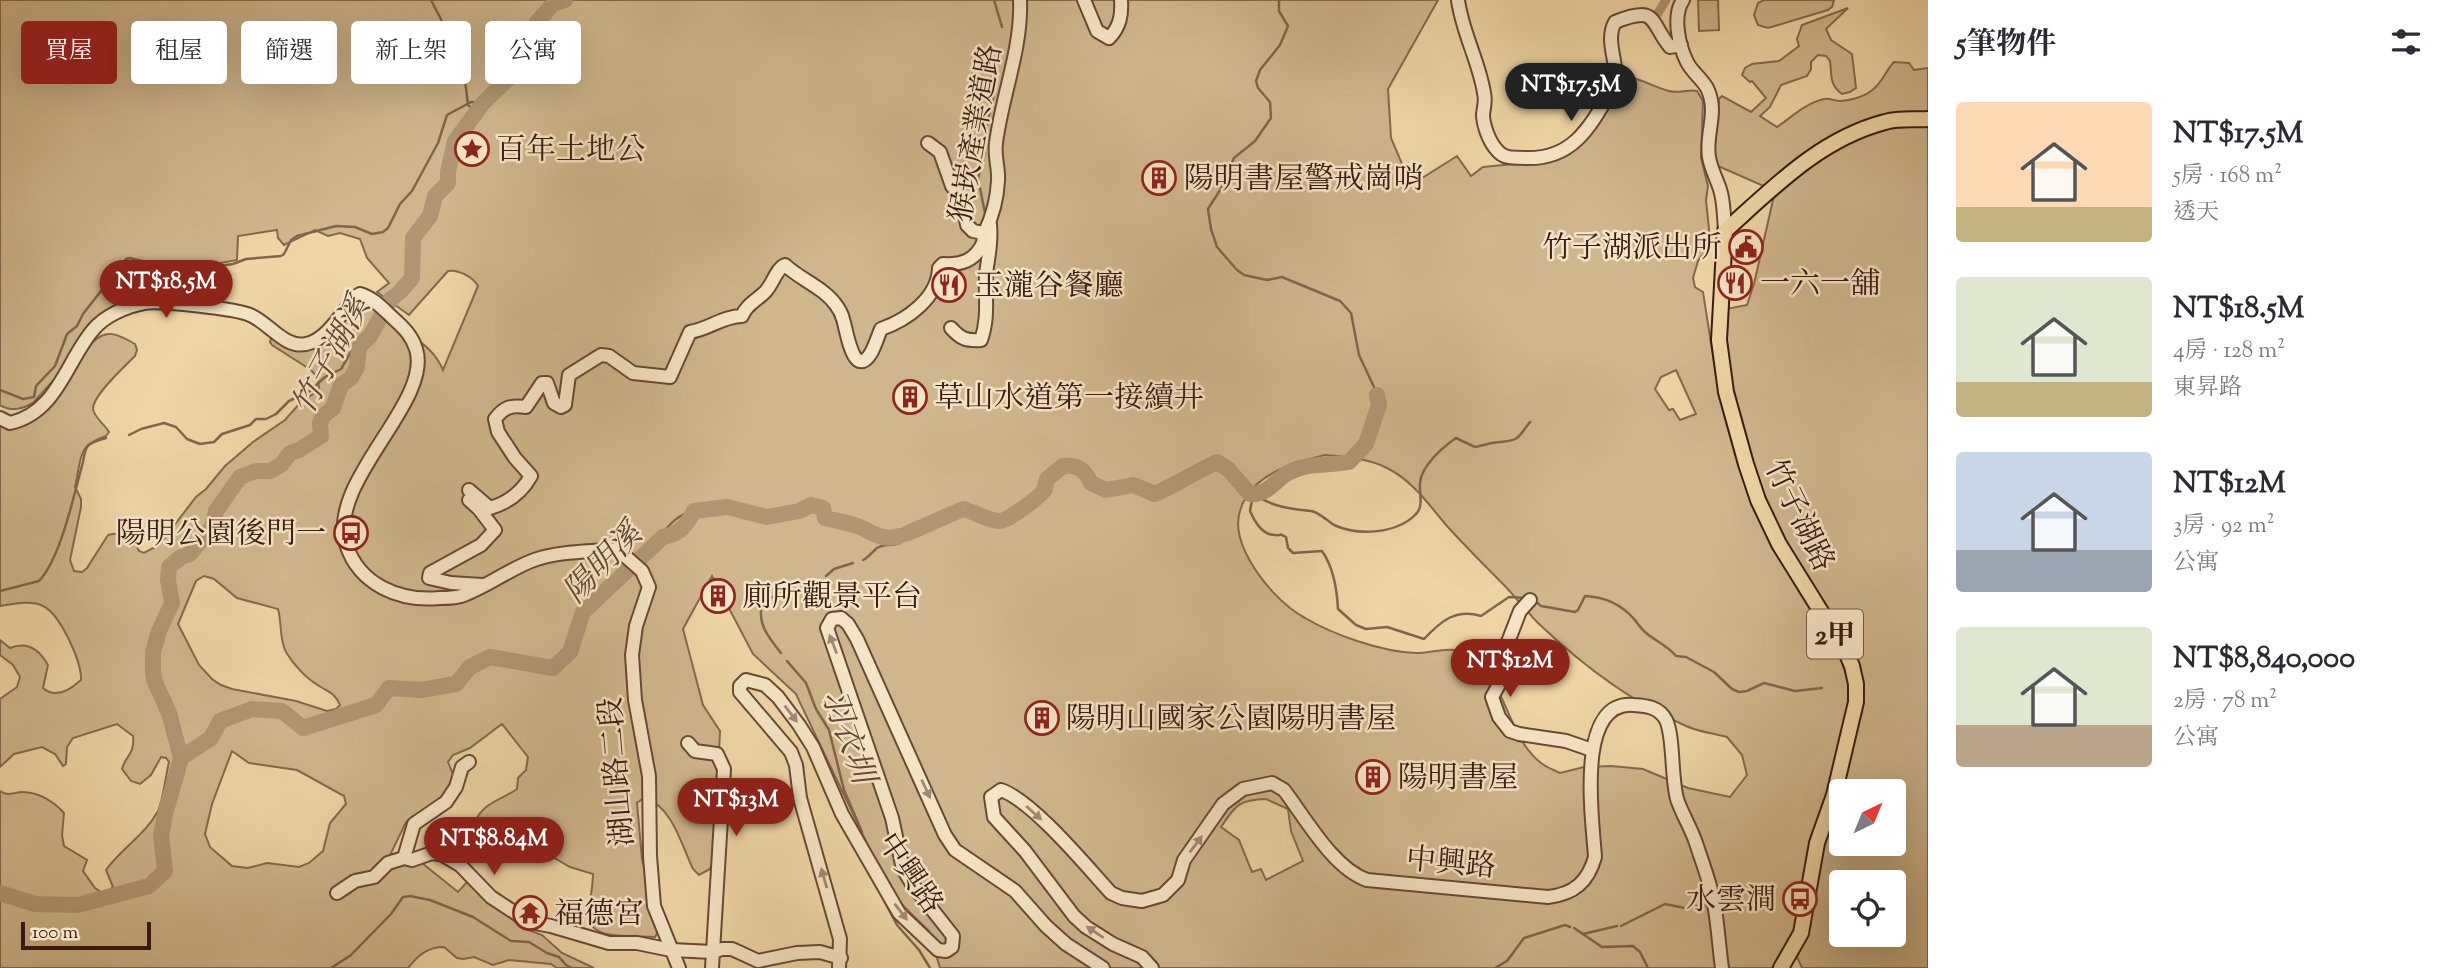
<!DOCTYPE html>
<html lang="zh-TW">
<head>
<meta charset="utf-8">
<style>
  :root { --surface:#fff; --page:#f2f2f3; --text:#2b2b33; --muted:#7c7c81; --accent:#8f2418 }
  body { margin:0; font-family:"Sorts Mill Goudy","Noto Serif TC",serif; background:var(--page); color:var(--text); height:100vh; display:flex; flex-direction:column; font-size:26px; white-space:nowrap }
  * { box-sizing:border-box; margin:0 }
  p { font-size:23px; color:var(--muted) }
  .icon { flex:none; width:38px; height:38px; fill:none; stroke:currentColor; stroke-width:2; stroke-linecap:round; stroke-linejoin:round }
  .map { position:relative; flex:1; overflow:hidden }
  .drawer { display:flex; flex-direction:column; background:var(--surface); width:525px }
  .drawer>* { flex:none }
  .guide { position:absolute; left:21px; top:21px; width:665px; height:63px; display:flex; gap:14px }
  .needle { width:46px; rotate:43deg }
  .controls { position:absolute; left:1829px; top:779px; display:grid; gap:14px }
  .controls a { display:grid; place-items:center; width:77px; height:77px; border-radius:7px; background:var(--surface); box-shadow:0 7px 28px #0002; font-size:35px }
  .scale { position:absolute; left:21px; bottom:18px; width:130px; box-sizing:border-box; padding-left:7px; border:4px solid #391c11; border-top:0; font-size:19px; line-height:24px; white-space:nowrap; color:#391c11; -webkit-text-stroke:5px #f5e4c5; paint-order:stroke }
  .price { position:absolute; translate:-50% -60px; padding:0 16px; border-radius:24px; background:var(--accent); color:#fff; font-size:23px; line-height:46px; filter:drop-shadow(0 2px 4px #0008) }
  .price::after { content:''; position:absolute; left:50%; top:42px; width:21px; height:16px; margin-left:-10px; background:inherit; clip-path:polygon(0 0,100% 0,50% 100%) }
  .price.current { background:#222; color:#fff }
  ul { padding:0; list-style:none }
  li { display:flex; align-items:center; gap:21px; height:175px; padding:0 28px }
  li span { display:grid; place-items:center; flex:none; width:196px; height:140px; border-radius:7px; color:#555 }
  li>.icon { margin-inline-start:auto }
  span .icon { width:84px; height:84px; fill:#fffc; stroke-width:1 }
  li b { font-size:30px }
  h2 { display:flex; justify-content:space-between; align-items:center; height:84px; padding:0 28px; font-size:30px }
  .chip { padding:0 24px; border-radius:7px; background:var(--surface); box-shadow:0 7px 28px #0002; font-size:24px; line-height:63px }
  .chip.current { background:var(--accent); color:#fff }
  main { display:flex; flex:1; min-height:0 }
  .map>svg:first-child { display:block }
</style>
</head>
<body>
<main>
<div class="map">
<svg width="1928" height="968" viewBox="0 0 1928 968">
  <rect width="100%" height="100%" fill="#efd5a6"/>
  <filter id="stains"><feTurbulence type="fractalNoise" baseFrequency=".00286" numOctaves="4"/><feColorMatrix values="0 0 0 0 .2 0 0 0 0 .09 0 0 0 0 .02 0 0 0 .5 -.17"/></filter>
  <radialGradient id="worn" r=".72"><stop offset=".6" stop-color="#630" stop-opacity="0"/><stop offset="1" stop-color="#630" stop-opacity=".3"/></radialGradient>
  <g fill="#d0b68d" stroke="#84694f" stroke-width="2" fill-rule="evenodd">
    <path d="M0 0H1438L1388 89 1391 138 1411 185 1457 156 1471 176 1483 167 1545 161 1584 141 1624 76C1641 78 1653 87 1669 91 1679 94 1687 89 1697 91L1703 101 1701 158 1708 186 1706 200 1709 229 1708 248 1698 261 1693 278 1695 287 1703 292 1716 375 1750 498 1802 596 1837 648 1850 686 1848 707 1830 786 1818 819 1838 826V837L1841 838V844L1856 846 1857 844H1894V791H1842L1861 692 1763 499 1734 408 1725 354 1726 309 1747 305 1754 284 1775 191 1718 166 1714 158 1719 99 1722 96 1751 112 1766 98 1752 81 1750 82 1742 75 1745 68 1752 64 1779 61 1799 46 1797 39 1802 25 1848 8 1826 29 1831 40 1852 54 1856 88 1850 92 1842 94C1829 85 1832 75 1830 61L1826 56 1818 55 1811 62V69L1807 76 1781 85 1770 107 1760 116 1777 127C1792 117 1806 103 1824 99 1831 98 1834 101 1840 101 1849 101 1863 97 1871 91 1883 83 1885 71 1894 62L1909 63 1914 70 1928 68V968H1802L1790 941 1772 968H940L929 931 891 894 796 694 753 654 712 576 683 629 703 705 720 731 714 859 710 869 699 875 693 869C680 842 674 810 645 797L637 803 642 859 658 932 655 937C639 935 592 941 590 920 588 907 593 888 593 874L570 867 546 853 536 842 521 834 480 826 476 821C482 803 502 800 517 789L518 778 526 770 528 757 502 724 470 748 453 755 448 762 454 777 445 799 418 817 413 816 406 822 391 853 404 861 422 863 458 892 467 882 507 913 520 927 542 935 562 953 594 968H557L551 964 509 960 493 965 474 957 463 959 457 958 444 947C428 947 418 955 408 968H0V791C10 797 13 792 23 792 39 792 54 802 64 813L62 835 64 846 87 860 83 871 95 888 104 894 113 887 106 870C121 849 145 835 158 811 163 800 166 774 169 762L166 758 161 757 151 775 140 784 131 781 122 769C125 756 135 755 133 736L117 724 73 738 67 747 66 764 63 766 55 754 42 747 14 754 0 767V699L17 687 20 677 13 665 0 655V640L10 648C27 641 39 649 48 665L43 688C55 699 70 690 81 680V677C80 659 60 614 43 606 31 600 13 604 0 606V425C21 428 33 421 49 407L92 343C106 328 118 334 135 344L137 350 135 356C125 366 92 396 93 409 94 417 105 425 109 432L106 436C76 446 82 458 75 487L81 499V507L70 560 74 571 82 572 87 568 108 535C124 531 133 537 139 551L144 553 159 545 196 497 206 489 225 466 253 442 285 420 300 403 319 390 318 378 311 370 272 345 270 342 272 335 288 347 328 338 355 307 369 304C380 313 392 323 405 331 422 343 435 351 443 370L478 286C473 277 458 269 448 271L409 315 377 292 389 283 367 258 360 239 340 233 328 236 315 230 284 245 278 238 277 230 238 236 237 260 205 266H164L155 272 148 287 140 296 122 304 33 403C22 409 12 412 0 405ZM1676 370 1696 414 1680 420 1673 409 1669 410 1655 389 1661 377ZM1325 455C1346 457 1367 458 1387 468 1413 481 1429 505 1447 526 1465 546 1484 565 1503 584 1515 596 1526 611 1538 623 1581 664 1631 702 1686 726 1699 732 1713 733 1727 737L1742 755 1747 775 1730 797 1688 788 1643 769 1611 766 1584 767 1560 773C1554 770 1546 767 1541 763 1506 736 1507 678 1468 654 1453 645 1432 653 1416 653 1382 652 1334 635 1305 618 1283 606 1262 582 1250 561 1238 540 1232 518 1247 496 1263 471 1297 462 1325 455ZM204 576 214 579 237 598 278 609C282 623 279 639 286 652 293 664 305 677 316 684 326 691 336 693 340 705L336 709 327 711 296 701 232 689 221 685 212 679 199 665 178 624 196 581ZM232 751 249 763 297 770 344 796 346 804 330 823 323 851 309 863 299 867 267 863 248 868 232 866 210 847 205 834 212 804ZM1266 799 1288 809 1291 831 1303 861 1266 880 1261 869 1252 872 1239 840 1221 827C1236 805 1238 800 1266 799ZM1841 882H1894V934H1841Z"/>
    <polygon points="1698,0 1718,0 1719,30 1699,31"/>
    <polygon points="1764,0 1834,0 1832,7 1828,10 1768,28 1758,25 1754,15 1758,3"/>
  </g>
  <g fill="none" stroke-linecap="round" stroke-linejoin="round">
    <g stroke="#81654c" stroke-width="2.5">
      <path d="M431 0C436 10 442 20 446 31 454 56 435 61 465 80L468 105 477 112"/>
      <polyline points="994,0 1002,27"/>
      <polyline points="1279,0 1279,11 1288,26 1280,45 1260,70 1256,81 1258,88 1270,102 1271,118 1255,141 1234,158 1222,187 1208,209 1211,229 1217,247 1237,270 1244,275 1267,280 1282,277 1340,301 1351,313 1359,355 1374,387"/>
      <polyline points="993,70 997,56"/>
      <polyline points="986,218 978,178 985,153 983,142 994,93 991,78"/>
      <polyline points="112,281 126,259 130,258 174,269 205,268 233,264 246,259 281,256 284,254 291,240 297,236 336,226 355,227 372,234 383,232 388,228 400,204 412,191 438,143 447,115 471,102 483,103"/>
      <polyline points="0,390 23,399 34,397 36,386 55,366 67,334 77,326 83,314 101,291"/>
      <polyline points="129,435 141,429 164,423 176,427 187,439 200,444 214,442 222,434 250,425 256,419 266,419 276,414 289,401 310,391 325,377 341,369 351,352 359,347"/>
      <path d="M1253 495 1250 511C1255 522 1262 535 1275 535 1285 536 1276 532 1286 537L1288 548 1293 553 1322 551C1334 568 1337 589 1338 609L1356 625 1366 629 1387 627 1424 639C1441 621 1456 608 1481 616L1509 597 1528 598"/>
      <path d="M1256 495C1272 507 1292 509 1311 511 1319 512 1327 521 1334 525 1358 536 1397 534 1416 514 1424 506 1419 493 1420 483 1421 466 1443 447 1456 438L1475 447C1481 446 1486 444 1492 443 1518 439 1513 445 1530 422"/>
      <path d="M663 537C666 524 682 513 694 511"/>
      <path d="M863 560C869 557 872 552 877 548 888 541 900 552 912 530"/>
      <polyline points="826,576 834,569 853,563"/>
      <path d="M0 591 39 581C61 558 74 494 83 462 86 442 88 444 106 438"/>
      <path d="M1534 600 1541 606 1575 612 1578 610 1585 596C1605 597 1621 604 1634 619 1638 623 1640 628 1645 632 1655 641 1667 645 1676 656L1686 657 1714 672 1732 689 1739 692 1747 691 1764 683 1795 691 1822 688"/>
      <path d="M781 653C769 638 757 624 762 604L798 580"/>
      <polyline points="787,661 806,683 816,709 829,730 844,790 862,832"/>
      <polyline points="878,889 897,925 919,950 930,968"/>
      <polyline points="1621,926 1665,904 1685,908 1709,905"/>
      <polyline points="1574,928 1602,947 1633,946 1640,952 1648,968"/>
      <polyline points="1583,934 1617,926"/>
      <polyline points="331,968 351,955 391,914 403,897 410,896 430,900 473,917 511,941 529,942 547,953 559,957 566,965 572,968"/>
      <polyline points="1495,968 1507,961 1524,938 1565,925 1570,927"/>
    </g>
    <polyline stroke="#b19673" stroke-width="9" points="1656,16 1666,0"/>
    <g stroke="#b19673" stroke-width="16">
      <path d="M906 534 963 509C975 512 989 521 1000 521 1008 521 1041 496 1045 489 1045 488 1046 481 1047 479L1063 466C1078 464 1085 470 1091 483L1106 490 1133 485 1155 494C1177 484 1195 472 1217 462L1228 469 1250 494C1267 496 1275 480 1288 473 1308 462 1328 466 1349 462L1366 444 1379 405 1377 395"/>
      <path d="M181 758 211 738 220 721 252 709 265 710 282 711 303 728 376 705 389 688 421 690 456 684 470 667 490 657 553 668 570 652 583 612 663 537C680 534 686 526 694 511L727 507 767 517 799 511 811 505 823 508 825 518C837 521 850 523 860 527 875 534 883 541 900 536"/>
      <polyline points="0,893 35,904 78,905 149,886 165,871 161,836 165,814 181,758 169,713 154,680 153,670 153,652 159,631 172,603 168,580 169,567 181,557 190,554 212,527 216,511 240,477 256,471 270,471 281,465 290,453 299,450 321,436 320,423 323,416 333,408 341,385 351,378 357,367 359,347 370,336 391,299 400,292 412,278 413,238 430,216 435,196 448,183 448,172 455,141 483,103 517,70 537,22 553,4 565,0"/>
    </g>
    <g stroke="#664a36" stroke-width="16">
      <g id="minor">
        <path d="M1084 0 1097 31 1109 38C1120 27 1122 15 1121 0"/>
        <path d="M1458 0C1462 32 1479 61 1484 93 1486 100 1484 107 1483 114 1483 125 1489 141 1496 149 1504 160 1514 157 1525 158 1573 160 1590 127 1612 89 1623 68 1603 44 1615 22 1658 5 1649 21 1670 47L1681 45"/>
        <path d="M1683 0C1672 16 1679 46 1687 62 1692 72 1702 79 1707 88 1719 112 1705 134 1709 157 1711 170 1718 181 1721 193 1724 205 1724 218 1725 231"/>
        <polyline points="928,143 940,152 952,186 963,200 967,225 973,231 984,233"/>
        <path d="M951 328C961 339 966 341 981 340 989 318 985 297 986 274 988 257 992 243 990 225"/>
        <path d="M0 418 10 423C57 413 67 360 93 330 104 316 127 306 144 303 159 300 237 309 250 315 268 322 285 349 306 344 327 340 342 312 355 297L360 294C374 298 384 310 394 319 404 328 412 336 416 349 433 402 327 481 346 544 359 585 400 602 440 598 447 598 454 598 461 596 487 587 512 567 537 559 562 551 591 552 617 549L642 571 649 587 636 626 632 655 635 700 649 776 650 856 654 906 679 968"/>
        <path d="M469 490 490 508C507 503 522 492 531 476L515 458 498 432 495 419C504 407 511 405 526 407L542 383H547L554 403 561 407 565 405 569 375 601 355 609 356 633 373 670 377 690 332C709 329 723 316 742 316 747 304 756 301 765 292 773 284 776 269 785 265 801 280 823 287 836 305 839 309 842 315 843 319 846 327 853 382 871 353 875 346 878 336 881 329 907 320 938 298 939 268L943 264C961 265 975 261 983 243 984 239 983 235 985 232 993 215 997 201 998 181 999 168 994 156 996 143 1002 95 1022 49 1020 0"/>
        <polyline points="469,500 479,509 495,530 481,545 430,573 429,578 451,583 482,585"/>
        <polyline points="1530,600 1520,611 1508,642 1506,672 1492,697 1499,717 1510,731 1519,734 1566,741 1592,750"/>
        <polyline points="688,743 695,751 717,754 724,769 712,968"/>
        <polyline points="404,858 414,824 446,802 456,787 462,767 469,762"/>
        <polyline points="337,893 355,881 374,877 388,863 404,858 412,860 432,853 443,855 460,865 491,897 529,922 551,926 609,943 637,943 671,950 713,952 722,949 732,949 758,961 797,953 820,952 841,958"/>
        <polyline points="839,968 840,939 800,798 796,765 791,752 740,692 740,686 746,680 765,685 778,697 799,725 813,747 842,814 899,913 938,950 946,951 952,947 953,936 912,884 903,869 892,818 827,628 832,619 841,618 848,624 857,639 945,835 955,850 1015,891 1046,926 1066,944 1103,968"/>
        <path d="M1152 968 1142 957 1113 944 1086 927 1074 916 1025 851 994 817 991 797 1001 790C1033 801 1087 867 1111 893L1122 898 1142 901 1163 895 1178 880 1184 860 1223 804 1243 789 1272 783 1284 790C1306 819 1333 868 1367 880L1548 897C1574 894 1588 882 1595 857 1593 823 1574 699 1634 705 1647 706 1659 707 1666 720 1674 736 1671 777 1677 799 1682 814 1691 828 1696 843 1702 862 1711 884 1714 904 1718 925 1719 947 1722 968"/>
      </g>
    </g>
    <g stroke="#391c11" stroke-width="18">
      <path id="major" d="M1781 968 1801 933 1817 843 1834 795 1856 702V684L1852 666 1846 652 1779 544 1758 500 1746 464 1726 392 1719 340 1725 231C1774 187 1820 139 1885 122 1898 118 1914 120 1928 119"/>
    </g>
    <use href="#minor" stroke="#f5e4c5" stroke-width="12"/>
    <use href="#major" stroke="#efd5a6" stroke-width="14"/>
  </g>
  <defs><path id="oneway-solid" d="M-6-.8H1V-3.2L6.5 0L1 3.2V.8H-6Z" transform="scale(1.75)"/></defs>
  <g fill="#a08a74">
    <use href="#oneway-solid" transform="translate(833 644) rotate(-111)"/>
    <use href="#oneway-solid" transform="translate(791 714) rotate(53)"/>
    <use href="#oneway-solid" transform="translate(926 789) rotate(65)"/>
    <use href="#oneway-solid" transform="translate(1034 813) rotate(42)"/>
    <use href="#oneway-solid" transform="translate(1196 844) rotate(-53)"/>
    <use href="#oneway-solid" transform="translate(824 878) rotate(-106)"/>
    <use href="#oneway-solid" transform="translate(901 912) rotate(52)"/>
    <use href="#oneway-solid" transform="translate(1095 932) rotate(-146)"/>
  </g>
  <defs>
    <g id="sight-ring" transform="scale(1.75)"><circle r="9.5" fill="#f5e4c5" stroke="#8f2418" stroke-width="1.5"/><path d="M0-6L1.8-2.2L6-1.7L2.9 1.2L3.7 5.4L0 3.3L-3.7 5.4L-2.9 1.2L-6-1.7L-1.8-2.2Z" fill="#8f2418"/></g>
    <g id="building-ring" transform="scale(1.75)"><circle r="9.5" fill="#f5e4c5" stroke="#8f2418" stroke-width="1.5"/><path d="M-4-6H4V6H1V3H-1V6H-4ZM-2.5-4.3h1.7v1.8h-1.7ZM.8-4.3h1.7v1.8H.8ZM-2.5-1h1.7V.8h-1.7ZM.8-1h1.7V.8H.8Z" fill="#8f2418"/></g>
    <g id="civic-ring" transform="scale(1.75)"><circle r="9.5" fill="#f5e4c5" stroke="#8f2418" stroke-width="1.5"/><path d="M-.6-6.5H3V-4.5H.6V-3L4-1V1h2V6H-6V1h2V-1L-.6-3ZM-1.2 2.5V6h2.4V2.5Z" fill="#8f2418"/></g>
    <g id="restaurant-ring" transform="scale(1.75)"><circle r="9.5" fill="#f5e4c5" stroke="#8f2418" stroke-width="1.5"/><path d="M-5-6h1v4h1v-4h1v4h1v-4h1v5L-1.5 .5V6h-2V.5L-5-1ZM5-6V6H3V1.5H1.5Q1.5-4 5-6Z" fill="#8f2418"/></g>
    <g id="bus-ring" transform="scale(1.75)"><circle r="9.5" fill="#f5e4c5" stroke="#8f2418" stroke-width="1.5"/><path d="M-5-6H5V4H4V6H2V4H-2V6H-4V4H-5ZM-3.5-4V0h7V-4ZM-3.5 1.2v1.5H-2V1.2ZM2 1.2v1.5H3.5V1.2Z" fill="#8f2418"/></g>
    <g id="temple-ring" transform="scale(1.75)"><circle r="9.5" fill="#f5e4c5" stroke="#8f2418" stroke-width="1.5"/><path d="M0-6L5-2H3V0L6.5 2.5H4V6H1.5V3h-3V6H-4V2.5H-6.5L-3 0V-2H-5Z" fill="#8f2418"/></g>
  </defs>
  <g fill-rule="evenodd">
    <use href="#sight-ring" x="472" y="149"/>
    <use href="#building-ring" x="1159" y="178"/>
    <use href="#civic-ring" x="1746" y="247"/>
    <use href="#restaurant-ring" x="1735" y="283"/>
    <use href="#restaurant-ring" x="949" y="285"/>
    <use href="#building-ring" x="910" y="397"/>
    <use href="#bus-ring" x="351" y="533"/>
    <use href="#building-ring" x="718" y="596"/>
    <use href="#building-ring" x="1042" y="718"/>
    <use href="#building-ring" x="1373" y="777"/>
    <use href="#bus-ring" x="1800" y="899"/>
    <use href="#temple-ring" x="530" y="913"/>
  </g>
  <g text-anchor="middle" stroke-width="5" stroke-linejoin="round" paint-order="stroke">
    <rect fill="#f5e4c5" stroke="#715847" stroke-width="2" x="1807" y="609.5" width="56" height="49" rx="5"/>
    <g font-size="28" font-weight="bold" fill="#391c11">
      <text x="1835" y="644">2甲</text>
    </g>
    <g font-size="30" fill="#391c11" stroke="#f5e4c5">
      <text transform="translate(975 133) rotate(-80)" y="10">猴崁產業道路</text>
      <text transform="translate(1800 515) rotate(64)" y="10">竹子湖路</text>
      <text transform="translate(616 772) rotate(-95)" y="10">湖山路二段</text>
      <text transform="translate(1451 862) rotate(5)" y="10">中興路</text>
      <text transform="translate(911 873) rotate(56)" y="10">中興路</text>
    </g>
    <g font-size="30" fill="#391c11" stroke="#f5e4c5" text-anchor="start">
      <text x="496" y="159">百年土地公</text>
      <text x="1184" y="188">陽明書屋警戒崗哨</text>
      <text x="1722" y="257" text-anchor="end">竹子湖派出所</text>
      <text x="1760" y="293">一六一舖</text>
      <text x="974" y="295">玉瀧谷餐廳</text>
      <text x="934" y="407">草山水道第一接續井</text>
      <text x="326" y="543" text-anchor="end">陽明公園後門一</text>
      <text x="742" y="606">廁所觀景平台</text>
      <text x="1066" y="728">陽明山國家公園陽明書屋</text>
      <text x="1398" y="787">陽明書屋</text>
      <text x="1776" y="909" text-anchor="end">水雲澗</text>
      <text x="554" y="923">福德宮</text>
    </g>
    <g font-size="32" font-style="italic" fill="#634733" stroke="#f5e4c5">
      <text transform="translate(330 355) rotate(-62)" y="11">竹子湖溪</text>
      <text transform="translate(602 562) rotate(-46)" y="11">陽明溪</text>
      <text transform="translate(849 736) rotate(70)" y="11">羽衣圳</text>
    </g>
  </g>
  <rect width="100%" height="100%" filter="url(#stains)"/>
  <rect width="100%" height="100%" fill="url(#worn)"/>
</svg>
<div class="controls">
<a><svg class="needle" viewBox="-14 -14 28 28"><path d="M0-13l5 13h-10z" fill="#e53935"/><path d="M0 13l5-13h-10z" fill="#7c7c81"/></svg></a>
<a><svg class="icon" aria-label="locate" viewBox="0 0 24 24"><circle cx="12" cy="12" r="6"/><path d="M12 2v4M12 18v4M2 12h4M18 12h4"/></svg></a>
</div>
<div class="scale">100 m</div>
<b class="price current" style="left:1571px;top:123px">NT$17.5M</b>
<b class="price" style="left:166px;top:320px">NT$18.5M</b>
<b class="price" style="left:1510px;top:699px">NT$12M</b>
<b class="price" style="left:736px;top:838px">NT$13M</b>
<b class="price" style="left:494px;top:877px">NT$8.84M</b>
<div class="guide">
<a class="chip current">買屋</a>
<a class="chip">租屋</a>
<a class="chip">篩選</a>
<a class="chip">新上架</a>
<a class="chip">公寓</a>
</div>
</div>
<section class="drawer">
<h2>5筆物件<svg class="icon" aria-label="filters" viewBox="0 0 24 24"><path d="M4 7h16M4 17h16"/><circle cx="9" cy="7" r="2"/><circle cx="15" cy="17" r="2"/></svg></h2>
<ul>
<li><span style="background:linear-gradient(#ffd9b3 75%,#c2b280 0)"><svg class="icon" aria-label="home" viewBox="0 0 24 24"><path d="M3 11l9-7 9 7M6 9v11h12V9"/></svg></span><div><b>NT$17.5M</b><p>5房 · 168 m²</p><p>透天</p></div></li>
<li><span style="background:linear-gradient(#dfe7d0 75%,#c2b280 0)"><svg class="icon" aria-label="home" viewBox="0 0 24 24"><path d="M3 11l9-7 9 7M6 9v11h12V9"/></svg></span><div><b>NT$18.5M</b><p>4房 · 128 m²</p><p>東昇路</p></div></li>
<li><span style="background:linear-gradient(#c9d6e8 70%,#9aa5b1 0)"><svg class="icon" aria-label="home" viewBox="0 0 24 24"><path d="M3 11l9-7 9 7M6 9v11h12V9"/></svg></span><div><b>NT$12M</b><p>3房 · 92 m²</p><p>公寓</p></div></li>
<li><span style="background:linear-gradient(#dfe7d0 70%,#b9a48a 0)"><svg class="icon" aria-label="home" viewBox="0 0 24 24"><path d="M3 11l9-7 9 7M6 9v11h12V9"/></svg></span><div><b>NT$8,840,000</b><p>2房 · 78 m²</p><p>公寓</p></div></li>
</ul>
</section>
</main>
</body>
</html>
